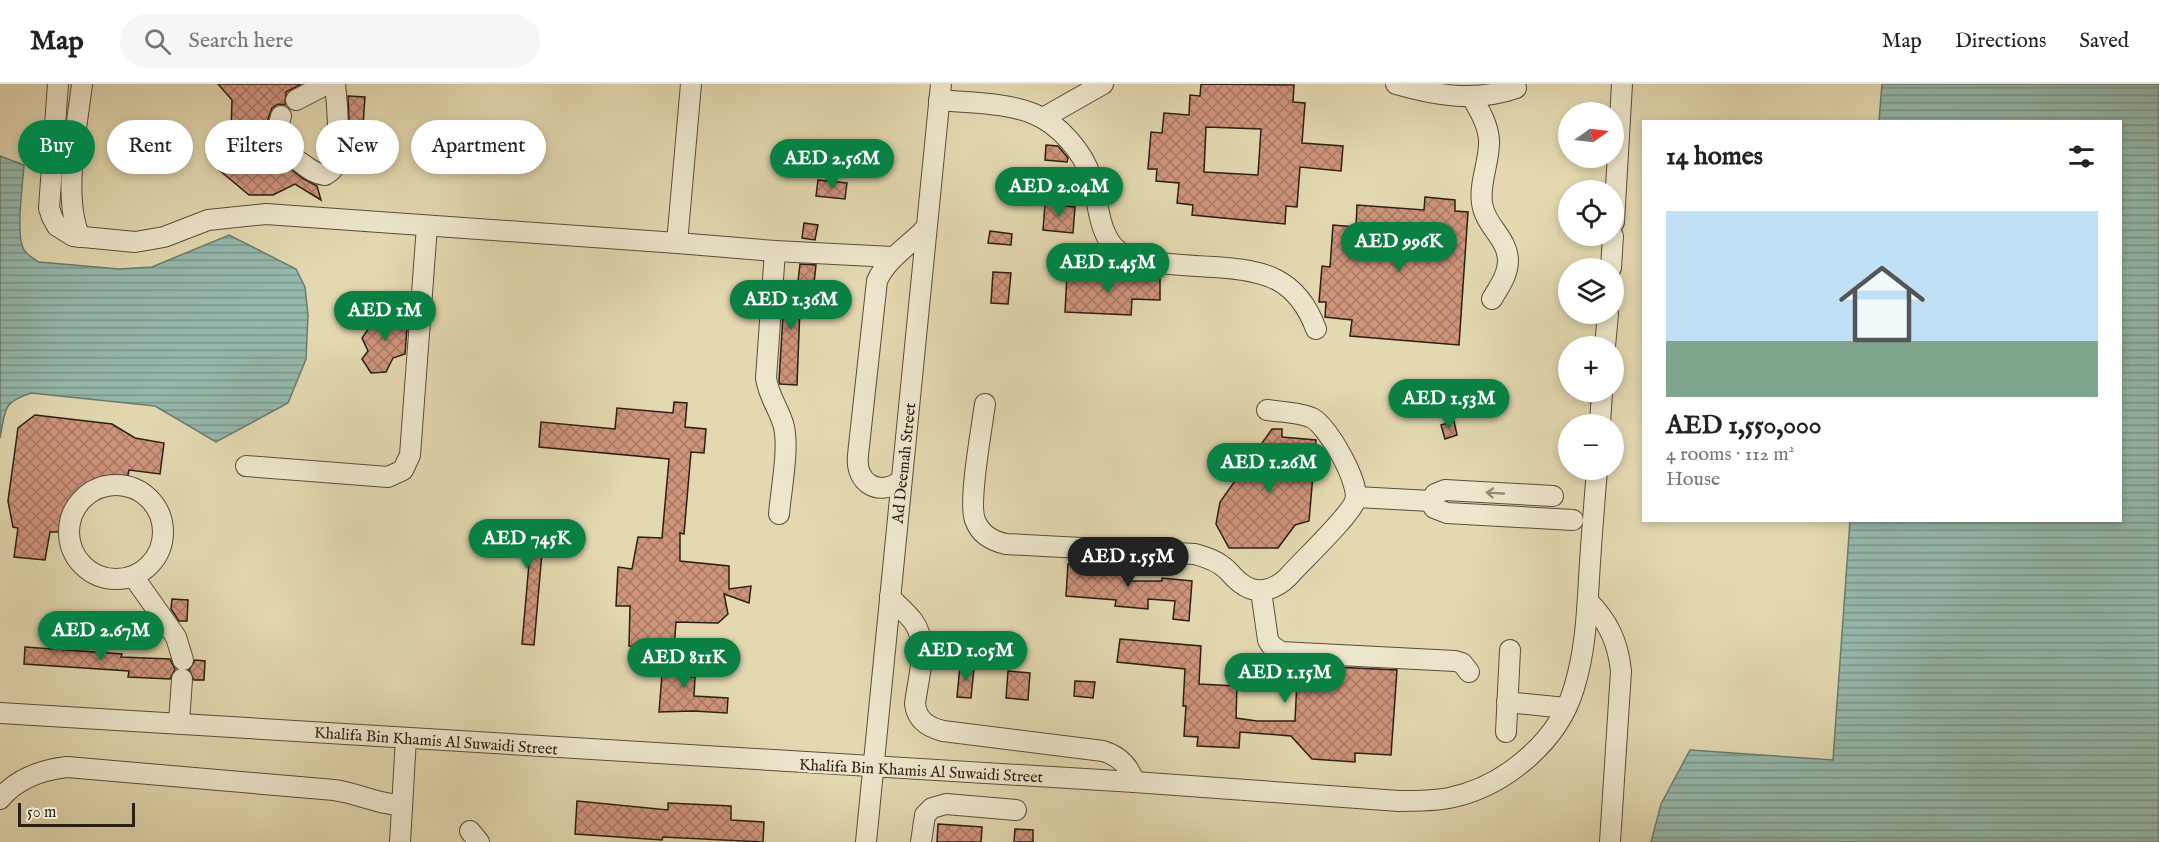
<!DOCTYPE html>
<html lang="en">
<head>
<meta charset="utf-8">
<style>
  :root { --surface:#fff; --page:#f6f6f6; --text:#222; --muted:#767676; --line:#e0e0e0; --accent:#0b8043 }
  body { margin:0; font-family:"IM FELL English",serif; background:var(--page); color:var(--text); height:100vh; display:flex; flex-direction:column; font-size:22px; white-space:nowrap }
  * { box-sizing:border-box; margin:0 }
  p { font-size:20px; color:var(--muted) }
  .icon { flex:none; width:33px; height:33px; fill:none; stroke:currentColor; stroke-width:2; stroke-linecap:round; stroke-linejoin:round }
  .map { position:relative; flex:1; overflow:hidden }
  .sheet { position:absolute; left:1642px; top:36px; width:480px; height:402px; display:flex; flex-direction:column; background:var(--surface); border-radius:0px; box-shadow:0 3px 9px #0003 }
  .sheet>* { flex:none }
  .guide { position:absolute; left:18px; top:36px; width:570px; height:54px; display:flex; gap:12px }
  .needle { width:39px; rotate:76deg }
  .controls { position:absolute; left:1558px; top:18px; display:grid; gap:12px }
  .controls a { display:grid; place-items:center; width:66px; height:66px; border-radius:50%; background:var(--surface); box-shadow:0 3px 9px #0003; font-size:30px }
  .scale { position:absolute; left:18px; bottom:15px; width:117px; box-sizing:border-box; padding-left:6px; border:3px solid #2b1f12; border-top:0; font-size:16px; line-height:21px; white-space:nowrap; color:#2b1f12; -webkit-text-stroke:4px #ede6cc; paint-order:stroke }
  .price { position:absolute; translate:-50% -51px; padding:0 14px; border-radius:21px; background:var(--accent); color:#fff; font-size:20px; line-height:39px; filter:drop-shadow(0 2px 3px #0008) }
  .price::after { content:''; position:absolute; left:50%; top:36px; width:18px; height:14px; margin-left:-9px; background:inherit; clip-path:polygon(0 0,100% 0,50% 100%) }
  .price.on { background:#222; color:#fff }
  ul { padding:0; list-style:none }
  li { display:grid; align-content:center; gap:12px; height:318px; padding:0 24px }
  li span { display:grid; place-items:center; height:186px; border-radius:0px; color:#555 }
  li>.icon { margin-inline-start:auto }
  span .icon { width:108px; height:108px; fill:#fffc; stroke-width:1 }
  li b { font-size:26px }
  h2 { display:flex; justify-content:space-between; align-items:center; height:72px; padding:0 24px; font-size:26px }
  .chip { padding:0 21px; border-radius:27px; background:var(--surface); box-shadow:0 3px 9px #0003; font-size:21px; line-height:54px }
  .chip.on { background:var(--accent); color:#fff }
  header { display:flex; align-items:center; gap:36px; box-sizing:border-box; height:84px; padding:0 30px; background:var(--surface); border-bottom:2px solid var(--line) }
  header strong { font-size:28px }
  nav { display:flex; gap:33px; margin-inline-start:auto; font-size:21px }
  .search { width:420px; height:54px; background:var(--page); display:flex; align-items:center; gap:15px; box-sizing:border-box; padding:0 21px; border-radius:33px; color:var(--muted); font-size:22px }
  .map>svg:first-child { display:block }
</style>
</head>
<body>
<header>
<strong>Map</strong>
<div class="search"><svg class="icon" aria-label="search" viewBox="0 0 24 24"><circle cx="10" cy="10" r="6"/><path d="M15 15l6 6"/></svg>Search here</div>
<nav><a>Map</a><a>Directions</a><a>Saved</a></nav>
</header>
<div class="map">
<svg width="2159" height="758" viewBox="0 0 2159 758">
  <defs>
    <pattern id="water-rules" width="6" height="5" patternUnits="userSpaceOnUse" patternTransform="scale(1.5)"><rect width="6" height="5" fill="#95b9ad"/><path d="M0 2.5h6" fill="none" stroke="#7a968b"/></pattern>
    <pattern id="building-cross-hatch" width="8" height="8" patternUnits="userSpaceOnUse" patternTransform="scale(1.5)"><rect width="8" height="8" fill="#cf947c"/><path d="M0 0l8 8M0 8l8-8" fill="none" stroke="#a87864"/></pattern>
  </defs>
  <rect width="100%" height="100%" fill="#e3d8b0"/>
  <filter id="stains"><feTurbulence type="fractalNoise" baseFrequency=".00333" numOctaves="4"/><feColorMatrix values="0 0 0 0 .2 0 0 0 0 .09 0 0 0 0 .02 0 0 0 .5 -.17"/></filter>
  <radialGradient id="worn" r=".72"><stop offset=".6" stop-color="#630" stop-opacity="0"/><stop offset="1" stop-color="#630" stop-opacity=".3"/></radialGradient>
  <g fill="url(#water-rules)" stroke="#6b7b6f" stroke-width="1.5">
    <polygon points="1882,0 2159,0 2159,758 1651,758 1661,720 1690,666 1833,676 1850,437 2121,436 2121,38 1879,37"/>
    <path d="M0 72 24 81C23 100 15 152 24 166 28 172 34 175 39 178L119 185 152 183 229 151 296 185 305 203 308 231 306 275 288 319 216 358 155 322 31 309C1 319 6 326 0 354Z"/>
  </g>
  <g fill="url(#building-cross-hatch)" stroke="#2b1f12" stroke-width="1.5" fill-rule="evenodd">
    <polygon points="218,0 301,0 286,8 285,21 278,20 272,24 267,38 267,50 272,65 278,74 302,94 317,102 321,116 295,100 273,111 249,111 219,86 218,55 231,48 232,16"/>
    <path d="M1201 0 1294 1 1293 18 1305 19 1302 59 1343 62 1341 87 1300 83 1297 123 1286 122 1285 140 1192 131 1193 121 1177 119 1179 99 1156 97 1157 85H1148L1151 48 1162 49 1164 29 1189 31 1190 11 1200 12ZM1206 43 1261 45 1258 91 1204 88Z"/>
    <polygon points="348,12 365,13 361,70 376,71 375,89 345,87 350,65"/>
    <polygon points="1046,61 1058,62 1068,74 1067,78 1045,76"/>
    <polygon points="818,96 847,99 845,115 816,112"/>
    <polygon points="1425,113 1455,116 1455,127 1468,128 1459,261 1350,252 1352,236 1325,233 1326,218 1319,218 1322,182 1330,183 1333,141 1356,143 1357,121 1424,126"/>
    <polygon points="1045,120 1075,123 1073,149 1043,146"/>
    <polygon points="804,139 818,141 815,156 802,154"/>
    <polygon points="990,147 1012,150 1011,161 988,159"/>
    <polygon points="800,180 816,181 814,199 798,197"/>
    <polygon points="993,188 1011,189 1008,220 991,219"/>
    <polygon points="1067,190 1160,195 1160,216 1132,215 1131,231 1065,228"/>
    <polygon points="785,198 807,199 806,223 800,223 797,301 780,300 779,297"/>
    <polygon points="378,231 408,231 405,270 393,274 386,288 371,289 362,275 368,267 362,254"/>
    <polygon points="674,318 687,319 685,343 706,345 704,369 691,368 684,450 680,449 680,477 729,482 729,505 751,502 749,519 724,510 728,530 718,539 676,538 674,565 629,562 630,522 616,522 618,483 632,485 638,453 662,454 669,375 539,363 541,338 615,345 617,324 673,329"/>
    <polygon points="35,331 112,340 135,354 164,359 160,390 129,386 127,396 112,395 91,400 72,414 59,448 50,448 45,476 14,473 18,444 13,443 8,417 18,344"/>
    <polygon points="1454,337 1457,351 1445,355 1441,341"/>
    <polygon points="1272,345 1282,345 1282,353 1316,356 1309,437 1295,441 1278,464 1229,464 1216,440 1220,418"/>
    <polygon points="502,441 544,445 534,561 522,560 530,468 500,466"/>
    <polygon points="1119,478 1131,479 1130,497 1162,497 1162,494 1192,497 1189,537 1173,535 1175,517 1148,515 1148,525 1115,522 1116,516 1066,512 1068,480 1119,484"/>
    <polygon points="172,515 188,516 187,537 179,537 171,525"/>
    <polygon points="1120,555 1201,562 1199,600 1237,602 1236,634 1257,637 1295,637 1297,596 1245,593 1246,579 1397,586 1391,671 1355,669 1355,678 1312,675 1291,652 1240,648 1239,664 1197,662 1198,653 1184,652 1186,622 1183,622 1185,585 1117,578"/>
    <polygon points="25,563 122,570 121,573 170,575 175,585 170,595 128,593 129,587 24,580"/>
    <polygon points="664,565 686,567 683,593 695,593 694,612 728,614 727,629 693,627 659,628"/>
    <polygon points="195,576 205,577 204,596 194,596 189,586"/>
    <polygon points="960,582 974,583 971,614 957,613"/>
    <polygon points="1008,587 1030,589 1028,616 1006,614"/>
    <polygon points="1075,597 1095,598 1093,614 1074,612"/>
    <polygon points="577,717 668,726 668,719 731,722 731,736 764,738 763,758 663,753 662,756 575,750"/>
    <polygon points="938,740 982,743 981,758 937,758"/>
    <polygon points="1015,745 1033,746 1033,758 1014,758"/>
  </g>
  <g fill="none" stroke-linecap="round" stroke-linejoin="round">
    <g stroke="#594d3a" stroke-width="22">
      <g id="minor">
        <polyline points="58,0 49,124 52,133 57,142 73,152 135,158 164,153 208,136 266,130 677,159 775,167 893,173"/>
        <path d="M1396 0C1437 12 1476 18 1516 4"/>
        <path d="M1472 13C1479 26 1488 40 1489 56 1490 77 1479 98 1482 119 1485 142 1508 154 1508 177 1508 191 1499 203 1492 215"/>
        <polyline points="296,16 327,0"/>
        <path d="M939 16C970 19 1005 18 1034 30 1059 40 1083 68 1091 93 1102 131 1097 170 1145 178 1168 180 1191 182 1214 183 1265 186 1297 194 1316 245"/>
        <path d="M281 32C273 55 286 69 304 81 311 86 316 90 325 91 330 88 333 86 335 81 341 65 337 18 335 0"/>
        <polyline points="1043,34 1103,0"/>
        <polyline points="1614,138 1622,0"/>
        <path d="M80 153C62 114 77 43 82 0"/>
        <polyline points="677,159 691,0"/>
        <path d="M775 167 766 294C769 314 780 326 784 343 789 366 781 406 779 430"/>
        <polyline points="1611,184 1613,152"/>
        <polyline points="1605,262 1608,230"/>
        <path d="M985 320C982 343 968 418 975 436 980 450 992 457 1006 460L1195 470C1204 473 1213 475 1221 481 1229 486 1234 495 1242 500 1258 512 1276 505 1288 493 1301 478 1350 432 1355 417 1361 400 1328 342 1312 334 1300 328 1281 328 1267 326"/>
        <polyline points="1600,340 1602,308"/>
        <polyline points="246,382 388,393 403,386 410,371 427,142"/>
        <path d="M901 397C878 413 855 399 858 371L877 197C887 174 909 162 926 144"/>
        <circle cx="116" cy="448" r="47"/>
        <polyline points="1553,412 1445,406 1435,410 1431,417 1434,424 1447,429 1573,436"/>
        <polyline points="1356,413 1431,417"/>
        <polyline points="133,492 176,553 183,576"/>
        <polyline points="1261,507 1268,556 1271,561 1281,568 1455,577 1462,579 1469,588"/>
        <path d="M890 513C897 521 906 528 913 537 930 560 918 593 915 620 917 636 927 643 943 647L1103 667C1120 672 1129 682 1134 698"/>
        <path d="M1588 517C1608 537 1618 558 1621 587L1610 758"/>
        <polyline points="1507,618 1566,624"/>
        <path d="M0 629 1134 698 1399 717C1416 717 1432 717 1449 714 1504 703 1558 658 1574 604 1585 569 1587 531 1589 495 1591 459 1594 422 1597 386"/>
        <polyline points="179,639 182,595"/>
        <polyline points="1506,648 1510,566"/>
        <path d="M0 715C17 694 41 686 67 683L334 706C358 709 378 721 402 721"/>
        <polyline points="470,747 479,758"/>
        <polyline points="400,758 406,654"/>
        <polyline points="866,758 941,0"/>
        <polyline points="921,758 925,731 932,724 946,720 1016,726"/>
      </g>
    </g>
    <use href="#minor" stroke="#ede6cc" stroke-width="20"/>
  </g>
  <defs><path id="oneway-shaft" d="M-6 0H5M1.5-3L5.5 0L1.5 3" fill="none" stroke-width="1.6" stroke-linecap="round" stroke-linejoin="round" transform="scale(1.5)"/></defs>
  <use stroke="#968c78" href="#oneway-shaft" transform="translate(1495 409) rotate(-177)"/>
  <g text-anchor="middle" stroke-width="5" stroke-linejoin="round" paint-order="stroke">
    <g font-size="16" fill="#2b1f12" stroke="#ede6cc">
      <text transform="translate(903 379) rotate(-84)" y="6">Ad Deemah Street</text>
      <text transform="translate(436 656) rotate(4)" y="6">Khalifa Bin Khamis Al Suwaidi Street</text>
      <text transform="translate(921 686) rotate(3)" y="6">Khalifa Bin Khamis Al Suwaidi Street</text>
    </g>
  </g>
  <rect width="100%" height="100%" filter="url(#stains)"/>
  <rect width="100%" height="100%" fill="url(#worn)"/>
</svg>
<div class="controls">
<a><svg class="needle" viewBox="-14 -14 28 28"><path d="M0-13l5 13h-10z" fill="#e53935"/><path d="M0 13l5-13h-10z" fill="#767676"/></svg></a>
<a><svg class="icon" aria-label="locate" viewBox="0 0 24 24"><circle cx="12" cy="12" r="6"/><path d="M12 2v4M12 18v4M2 12h4M18 12h4"/></svg></a>
<a><svg class="icon" aria-label="layers" viewBox="0 0 24 24"><path d="M12 4l9 5-9 5-9-5zM3 14l9 5 9-5"/></svg></a>
<a>+</a>
<a>−</a>
</div>
<div class="scale">50 m</div>
<b class="price" style="left:832px;top:106px">AED 2.56M</b>
<b class="price" style="left:1059px;top:134px">AED 2.04M</b>
<b class="price" style="left:1399px;top:189px">AED 996K</b>
<b class="price" style="left:1108px;top:210px">AED 1.45M</b>
<b class="price" style="left:791px;top:247px">AED 1.36M</b>
<b class="price" style="left:385px;top:258px">AED 1M</b>
<b class="price" style="left:1449px;top:346px">AED 1.53M</b>
<b class="price" style="left:1269px;top:410px">AED 1.26M</b>
<b class="price" style="left:527px;top:486px">AED 745K</b>
<b class="price on" style="left:1128px;top:504px">AED 1.55M</b>
<b class="price" style="left:101px;top:578px">AED 2.67M</b>
<b class="price" style="left:966px;top:598px">AED 1.05M</b>
<b class="price" style="left:684px;top:605px">AED 811K</b>
<b class="price" style="left:1285px;top:620px">AED 1.15M</b>
<div class="guide">
<a class="chip on">Buy</a>
<a class="chip">Rent</a>
<a class="chip">Filters</a>
<a class="chip">New</a>
<a class="chip">Apartment</a>
</div>
<section class="sheet">
<h2>14 homes<svg class="icon" aria-label="filters" viewBox="0 0 24 24"><path d="M4 7h16M4 17h16"/><circle cx="9" cy="7" r="2"/><circle cx="15" cy="17" r="2"/></svg></h2>
<ul>
<li><span style="background:linear-gradient(#bfe0f5 70%,#7fa58c 0)"><svg class="icon" aria-label="home" viewBox="0 0 24 24"><path d="M3 11l9-7 9 7M6 9v11h12V9"/></svg></span><div><b>AED 1,550,000</b><p>4 rooms · 112 m²</p><p>House</p></div></li>
</ul>
</section>
</div>
</body>
</html>
